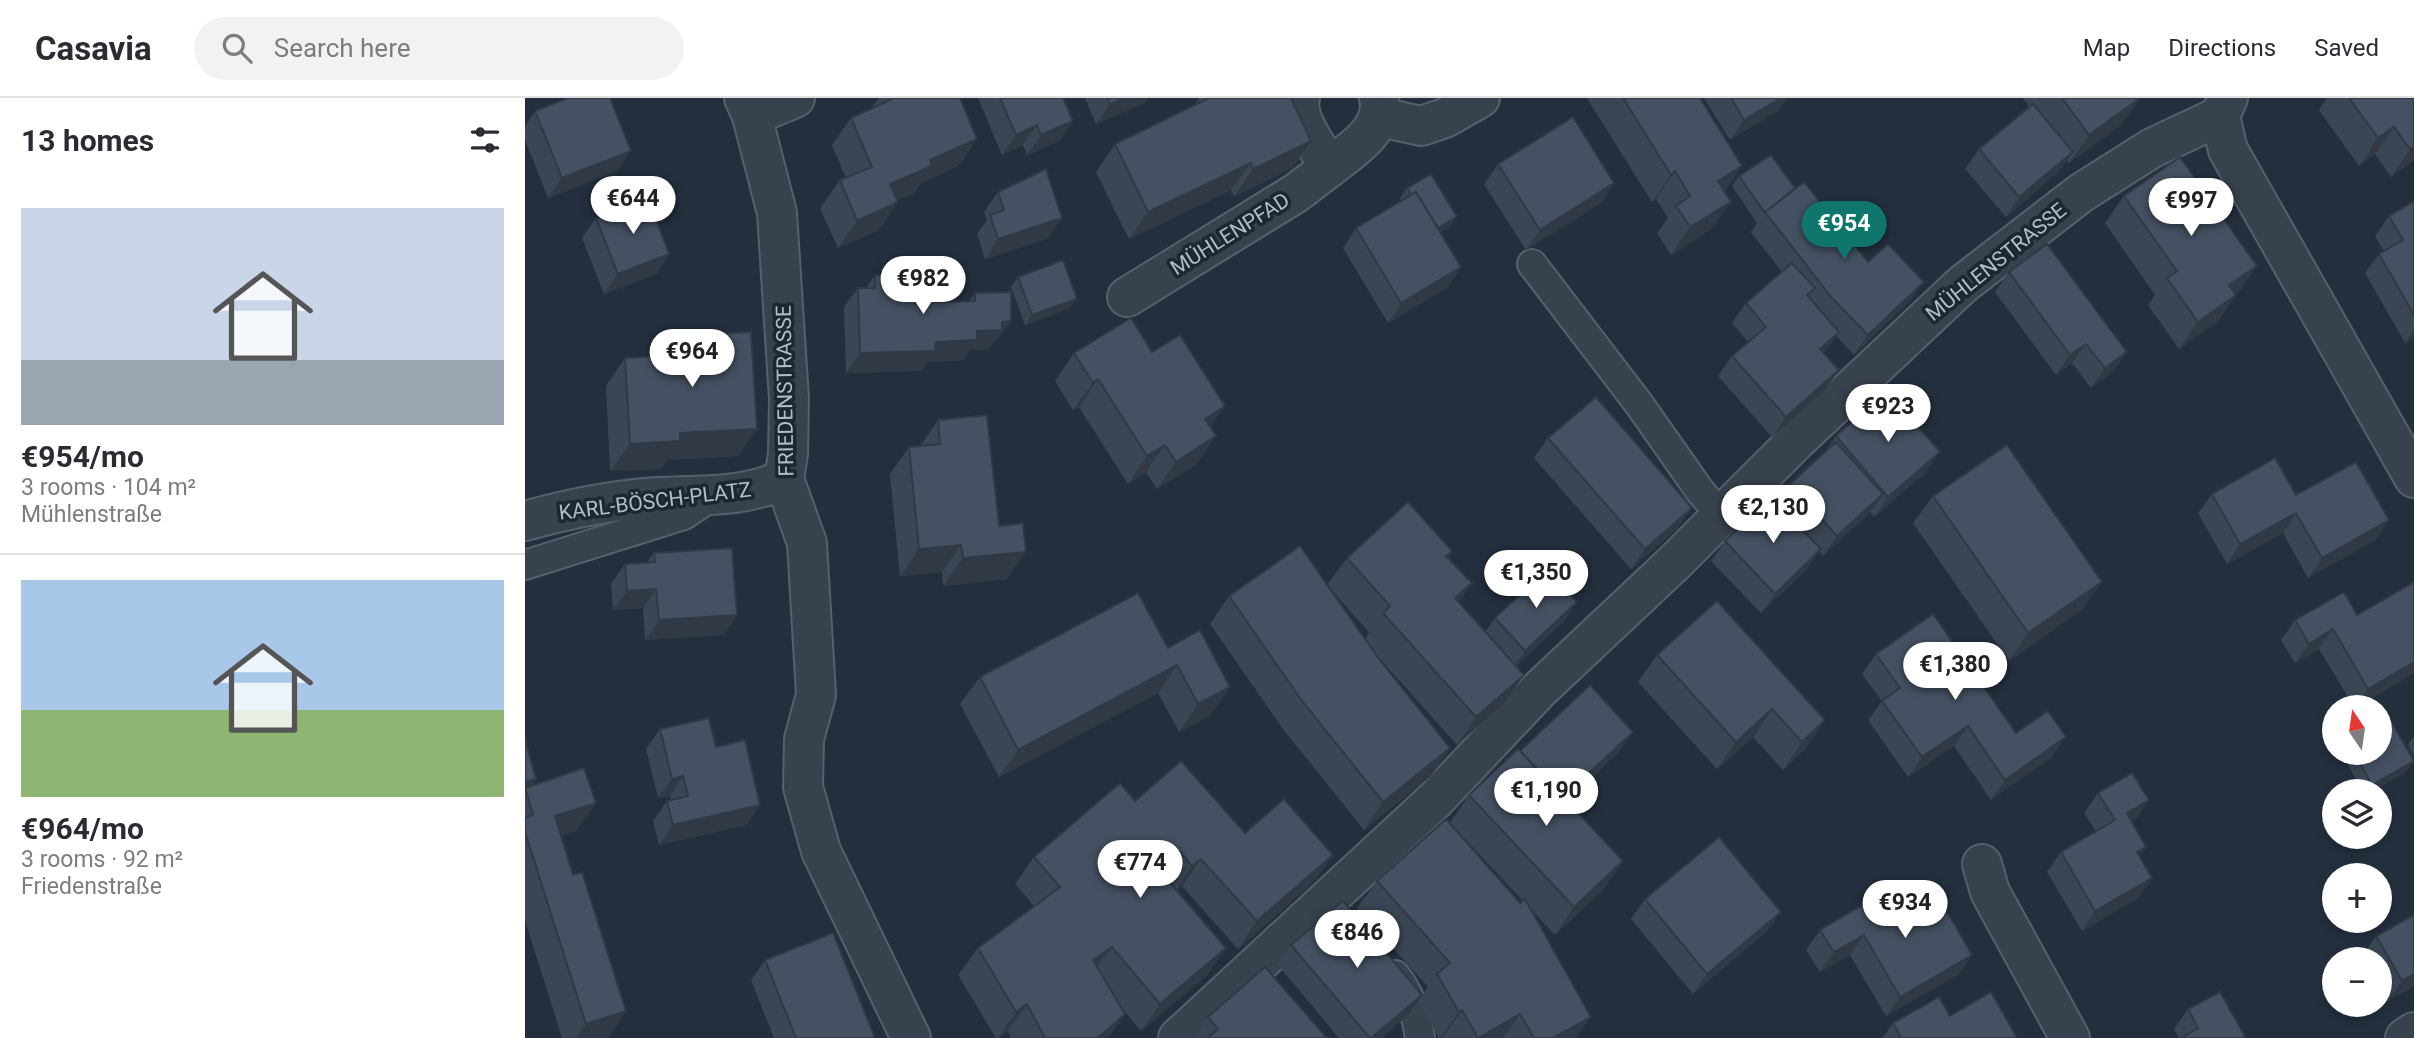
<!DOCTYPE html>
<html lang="en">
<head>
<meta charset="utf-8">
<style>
  :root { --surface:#fff; --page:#f2f2f3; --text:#2b2b33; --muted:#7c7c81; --line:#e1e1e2; --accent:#0f766e }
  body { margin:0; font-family:Roboto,sans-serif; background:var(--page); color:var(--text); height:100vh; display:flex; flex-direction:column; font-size:26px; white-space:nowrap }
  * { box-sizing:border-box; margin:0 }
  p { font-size:23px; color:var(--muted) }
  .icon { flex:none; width:38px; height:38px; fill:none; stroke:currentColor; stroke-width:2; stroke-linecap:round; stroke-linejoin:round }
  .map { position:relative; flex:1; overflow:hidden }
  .drawer { display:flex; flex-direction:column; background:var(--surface); width:525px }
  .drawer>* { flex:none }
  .needle { width:46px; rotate:347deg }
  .tools { position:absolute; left:1797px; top:597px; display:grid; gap:14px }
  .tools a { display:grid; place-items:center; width:70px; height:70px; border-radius:50%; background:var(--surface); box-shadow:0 4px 10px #0003; font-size:35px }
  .price { position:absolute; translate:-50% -60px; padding:0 16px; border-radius:24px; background:#fff; color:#222; font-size:23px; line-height:46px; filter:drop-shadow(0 2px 4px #0008) }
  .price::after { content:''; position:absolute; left:50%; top:42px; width:21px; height:16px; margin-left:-10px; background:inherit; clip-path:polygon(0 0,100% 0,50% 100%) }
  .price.on { background:var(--accent); color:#fff }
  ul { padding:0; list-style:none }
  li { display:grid; align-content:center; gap:14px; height:371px; padding:0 21px }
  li+li { border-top:2px solid var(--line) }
  li span { display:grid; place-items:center; height:217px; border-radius:0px; color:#555 }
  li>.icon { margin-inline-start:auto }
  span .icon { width:126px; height:126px; fill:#fffc; stroke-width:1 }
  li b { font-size:30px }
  h2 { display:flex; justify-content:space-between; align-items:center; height:84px; padding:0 21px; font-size:30px }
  header { display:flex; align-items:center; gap:42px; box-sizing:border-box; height:98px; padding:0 35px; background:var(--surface); border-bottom:2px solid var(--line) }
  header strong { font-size:33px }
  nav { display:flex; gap:38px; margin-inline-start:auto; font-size:24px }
  .search { width:490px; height:63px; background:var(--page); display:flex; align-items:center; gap:18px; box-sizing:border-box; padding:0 24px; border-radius:38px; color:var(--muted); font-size:26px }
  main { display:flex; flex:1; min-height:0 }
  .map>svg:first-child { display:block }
</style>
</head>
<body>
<header>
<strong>Casavia</strong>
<div class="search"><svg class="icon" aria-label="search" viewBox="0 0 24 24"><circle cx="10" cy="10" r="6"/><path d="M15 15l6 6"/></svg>Search here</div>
<nav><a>Map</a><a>Directions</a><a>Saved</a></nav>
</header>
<main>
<section class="drawer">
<h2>13 homes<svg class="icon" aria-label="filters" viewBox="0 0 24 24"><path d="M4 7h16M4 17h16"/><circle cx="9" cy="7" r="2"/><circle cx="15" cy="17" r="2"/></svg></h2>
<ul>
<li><span style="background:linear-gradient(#c9d6e8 70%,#9aa5b1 0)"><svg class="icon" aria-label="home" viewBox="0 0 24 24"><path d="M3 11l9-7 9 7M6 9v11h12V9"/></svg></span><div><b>€954/mo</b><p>3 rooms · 104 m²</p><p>Mühlenstraße</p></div></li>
<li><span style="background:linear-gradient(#a9c7e8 60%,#8fb573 0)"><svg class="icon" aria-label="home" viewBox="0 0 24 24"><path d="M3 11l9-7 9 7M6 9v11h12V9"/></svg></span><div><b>€964/mo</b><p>3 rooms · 92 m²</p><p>Friedenstraße</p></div></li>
</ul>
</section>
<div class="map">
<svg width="1889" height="940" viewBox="0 0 1889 940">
  <rect width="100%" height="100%" fill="#242f3e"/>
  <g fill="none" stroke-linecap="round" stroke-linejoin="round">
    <g stroke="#565f6c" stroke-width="32">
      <g id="lane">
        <polyline points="1007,166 1114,306 1175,393 1197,418"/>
        <polyline points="0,467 159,417 187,398"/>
        <path d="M870 877C884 894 892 918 895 940"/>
      </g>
    </g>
    <g stroke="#565f6c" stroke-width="42">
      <g id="street">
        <polyline points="219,0 227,18 252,115 264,301 263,356 259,381 282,445 291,597 279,641 278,689 296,753 386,940"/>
        <path d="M775 0C770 22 794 51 805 69 826 52 861 32 854 0"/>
        <polyline points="227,18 270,0"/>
        <polyline points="1695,18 1703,52 1889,380"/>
        <polyline points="855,19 896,28 920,20 955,0"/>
        <polyline points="602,199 771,95 805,69"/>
        <path d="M0 423C43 411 87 402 132 399 174 397 220 400 259 381"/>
        <polyline points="1457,766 1465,794 1545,940"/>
        <polyline points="653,940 910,702 1013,593 1149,465 1270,344 1438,186 1556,95 1627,50 1695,18 1703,0"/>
        <polyline points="1880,940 1889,934"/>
      </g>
    </g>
    <use href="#lane" stroke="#38414e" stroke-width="28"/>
    <use href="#street" stroke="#38414e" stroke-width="38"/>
  </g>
  <g fill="#3b4654">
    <polygon points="354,0 435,0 452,41 433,68 396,85 388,96 372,102 354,132 313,150 295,110 315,82 321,80 307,47 326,20 346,11"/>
    <polygon points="453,0 538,0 548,23 534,43 502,57 498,47 477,57"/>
    <polygon points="560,0 623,0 619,5 571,26"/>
    <polygon points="674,0 766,0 786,43 767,70 709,99 706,92 604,141 571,74 590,46 668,8"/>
    <polygon points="1062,0 1175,0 1199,94 1206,104 1186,131 1146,157 1132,135 1143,120 1131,101 1127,104"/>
    <polygon points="1179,0 1255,0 1254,12 1205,42"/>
    <polygon points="1498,0 1615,0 1596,27 1544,65 1542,62 1534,73 1481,119 1440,71 1454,51 1504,9"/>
    <polygon points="1802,0 1889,0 1889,62 1866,79 1850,56 1834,68 1794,12"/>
    <polygon points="10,13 92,73 23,100 0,42 0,28"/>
    <polygon points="973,66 1089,85 1076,105 1001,152 959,86"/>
    <polygon points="1214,78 1270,90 1343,164 1385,203 1329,257 1311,238 1299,255 1314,272 1300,292 1247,339 1193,278 1207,258 1223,244 1207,225 1221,205 1257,174 1226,134 1232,125 1207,88"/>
    <polygon points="882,90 925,129 916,134 923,189 863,225 818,150 831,130 876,103 875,100"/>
    <polygon points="473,94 537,120 523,140 460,161 452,136 462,122 459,114"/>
    <polygon points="1599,98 1732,168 1692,224 1654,251 1623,207 1630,197 1580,125"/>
    <polygon points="1889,103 1889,240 1880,245 1840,175 1854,156 1859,153 1850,138 1864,118"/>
    <polygon points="71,120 144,156 131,176 79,196 57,140"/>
    <polygon points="1522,146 1588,274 1566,290 1547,265 1531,277 1470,194 1484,174"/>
    <polygon points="350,177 383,189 411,204 444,203 450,195 472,243 469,243 463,252 445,252 439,262 403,264 396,273 321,275 319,209 333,190 341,190"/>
    <polygon points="493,179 544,211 500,227 486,189"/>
    <polygon points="148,238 213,358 142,362 136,371 85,373 81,288 100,260 134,258"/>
    <polygon points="627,254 700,308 685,329 672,366 632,391 621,374 603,386 554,309 548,312 530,283 549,255"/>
    <polygon points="413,322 474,428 482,481 418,488 417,474 375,478 365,376 384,349 395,348"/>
    <polygon points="1311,338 1401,374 1349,419 1345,414 1298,458 1294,454 1282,471 1236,515 1186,463 1200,443 1252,406 1265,386 1298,357"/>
    <polygon points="1023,340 1153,430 1106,471 1009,360"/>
    <polygon points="1687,396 1771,397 1850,442 1783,480 1758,435 1702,466 1673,415"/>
    <polygon points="1408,398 1558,511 1484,563 1388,425"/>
    <polygon points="927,453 923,459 947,485 934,504 960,534 970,520 1052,504 1039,523 991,568 980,604 932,647 848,553 925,650 906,678 839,732 758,631 685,526 704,498 840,541 844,534 802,487 822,460"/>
    <polygon points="129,455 199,537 120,542 118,510 88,512 86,486 100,466 122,464"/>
    <polygon points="1832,517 1889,575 1832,609 1829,609 1794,551 1770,565 1756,542 1770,522"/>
    <polygon points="643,550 686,617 654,634 633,595 474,679 435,606 455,579"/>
    <polygon points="1351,556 1491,635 1527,659 1466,702 1429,648 1383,679 1343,622 1357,603 1337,576"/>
    <polygon points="1132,557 1300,622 1281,650 1258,672 1228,639 1192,671 1113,584"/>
    <polygon points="135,631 191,649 235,707 221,727 134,747 128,723 142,703 146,702 145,698 133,700 121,651"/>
    <polygon points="1889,638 1889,658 1883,647"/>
    <polygon points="0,641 11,681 6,688 71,705 51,733 36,738 48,777 101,913 83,940 37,940 0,822"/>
    <polygon points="995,653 1094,654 1042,703 1079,791 1030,837 1004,809 1051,940 918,940 918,939 914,940 893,904 903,889 832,810 852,783 995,805 998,803 925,725 944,697"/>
    <polygon points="1819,654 1855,654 1881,674 1847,693 1838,693 1817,657"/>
    <polygon points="1573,695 1610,722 1607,724 1615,758 1627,780 1613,800 1557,833 1522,774 1536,754 1571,733 1559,715"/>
    <polygon points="610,703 720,735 789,784 713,851 657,788 652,792 701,850 682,877 616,933 595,908 600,916 583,940 486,940 483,933 474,940 471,940 433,877 453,850 509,808 490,786 509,759"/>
    <polygon points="1120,801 1242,833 1168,896 1106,821"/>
    <polygon points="1889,817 1889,888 1863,903 1855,889 1855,861 1839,861 1837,858 1851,838"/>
    <polygon points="1351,824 1447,857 1433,877 1361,918 1325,857 1295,874 1281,852 1295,832"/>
    <polygon points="766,847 883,917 856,940 814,940 752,866"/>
    <polygon points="240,862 350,940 249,940 226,882"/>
    <polygon points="1663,911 1721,940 1654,940 1649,931"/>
    <polygon points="1425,918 1492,940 1357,940 1368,925"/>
    <polygon points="683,919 802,940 670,940 669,939"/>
  </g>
  <g fill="#303945">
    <polygon points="600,0 623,0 619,5 571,26 585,6"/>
    <polygon points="1256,0 1263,0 1254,12 1205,42 1219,22"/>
    <polygon points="1615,0 1596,27 1544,65 1564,37"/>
    <polygon points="548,23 534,43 502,57 516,37"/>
    <polygon points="512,27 498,47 477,57 491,37"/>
    <polygon points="1869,29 1850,56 1834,68 1853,40"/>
    <polygon points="452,41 433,68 396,85 388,96 346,113 365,86 405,62"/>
    <polygon points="786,43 767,70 709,99 728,71"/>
    <polygon points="1889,49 1889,62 1866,79 1885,51"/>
    <polygon points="106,53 92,73 23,100 37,80"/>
    <polygon points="1548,54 1534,73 1481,119 1494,99"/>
    <polygon points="726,65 706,92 604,141 623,114"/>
    <polygon points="1217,68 1198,96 1193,83"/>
    <polygon points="1150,73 1131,101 1127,104 1146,77"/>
    <polygon points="1089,85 1076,105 1001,152 1015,132"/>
    <polygon points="373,104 354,132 313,150 332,123"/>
    <polygon points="1206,104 1186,131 1146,157 1165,129"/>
    <polygon points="932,119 925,129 901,143 908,133"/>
    <polygon points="537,120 523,140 460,161 473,141"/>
    <polygon points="144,156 131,176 79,196 93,176"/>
    <polygon points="1732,168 1713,195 1685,214 1704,187"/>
    <polygon points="936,169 923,189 863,225 876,205"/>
    <polygon points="1399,184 1385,203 1329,257 1343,237"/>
    <polygon points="1711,197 1692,224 1654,251 1673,224"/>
    <polygon points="552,201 544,211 500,227 507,217"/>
    <polygon points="486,223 472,243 469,243 463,252 445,252 439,262 403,264 396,273 321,275 335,255 411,244 477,224"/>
    <polygon points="1889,232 1889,240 1880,245"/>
    <polygon points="1314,234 1301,253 1282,271 1295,251"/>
    <polygon points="1561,246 1547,265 1531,277 1545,257"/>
    <polygon points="1602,254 1588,274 1566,290 1580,270"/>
    <polygon points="1314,272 1300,292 1247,339 1261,319"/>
    <polygon points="573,281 554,309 548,312 568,285"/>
    <polygon points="700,308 681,335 680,321"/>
    <polygon points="232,331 213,358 142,362 136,371 85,373 105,346 155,335"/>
    <polygon points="691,338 672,366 632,391 651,364"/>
    <polygon points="640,347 621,374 603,386 622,358"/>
    <polygon points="1415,354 1401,374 1349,419 1363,399"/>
    <polygon points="1358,396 1344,416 1298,458 1312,438"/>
    <polygon points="1167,410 1153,430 1106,471 1120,451"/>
    <polygon points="1771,415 1758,435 1702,466 1715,446"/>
    <polygon points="1864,422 1850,442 1783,480 1797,460"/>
    <polygon points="436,447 417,474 375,478 394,451"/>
    <polygon points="1296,451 1282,471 1236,515 1250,496"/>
    <polygon points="501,454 482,481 418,488 438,460"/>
    <polygon points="1577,484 1558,511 1484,563 1503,535"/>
    <polygon points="947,485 928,513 930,500"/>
    <polygon points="131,491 118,510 88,512 102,493"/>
    <polygon points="1052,504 1039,523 986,572 1000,553"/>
    <polygon points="212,517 199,537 120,542 134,522"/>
    <polygon points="1808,531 1794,551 1770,565 1784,546"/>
    <polygon points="1889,564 1889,575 1830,609 1843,591"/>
    <polygon points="652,567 633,595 474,679 493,652"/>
    <polygon points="999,577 980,604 932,647 951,619"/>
    <polygon points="705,589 686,617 654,634 673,606"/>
    <polygon points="1247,611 1228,639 1192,671 1211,644"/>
    <polygon points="1300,622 1281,650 1258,672 1277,644"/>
    <polygon points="1443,628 1429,648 1383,679 1397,659"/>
    <polygon points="1108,634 1094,654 1018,726 1032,706"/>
    <polygon points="1541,639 1527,659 1466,702 1480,682"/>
    <polygon points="925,650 906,678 839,732 858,704"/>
    <polygon points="1889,663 1881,674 1847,693 1843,693 1847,687"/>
    <polygon points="158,678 145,698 133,700 147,681"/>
    <polygon points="11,681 1,695 0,684"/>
    <polygon points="1624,702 1610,722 1588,734 1602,715"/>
    <polygon points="71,705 51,733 10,745 30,718"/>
    <polygon points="235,707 221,727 134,747 148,727"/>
    <polygon points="650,748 631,776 629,766"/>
    <polygon points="1621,749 1608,768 1612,754"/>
    <polygon points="808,757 789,784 713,851 732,823"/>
    <polygon points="676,761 657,788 648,796 667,768"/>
    <polygon points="1098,763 1079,791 1030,837 1049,809"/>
    <polygon points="1627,780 1613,800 1557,833 1570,813"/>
    <polygon points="1256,814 1242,833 1168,896 1182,876"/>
    <polygon points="1339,837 1325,857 1295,874 1309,854"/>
    <polygon points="587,849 567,876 568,862"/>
    <polygon points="701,850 682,877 616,933 635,906"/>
    <polygon points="1447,857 1433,877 1361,918 1375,899"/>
    <polygon points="1889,876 1889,888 1863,903 1877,883"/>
    <polygon points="897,897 883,917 856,940 846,940"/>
    <polygon points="502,906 483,933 473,940 491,914"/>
    <polygon points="937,912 918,939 915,940 934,914"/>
    <polygon points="101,913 83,940 51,940 61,926"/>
    <polygon points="600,916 583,940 573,940"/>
    <polygon points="995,916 978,940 953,940"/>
    <polygon points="1066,919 1051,940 1028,940"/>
  </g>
  <g fill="#455162" stroke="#303945" stroke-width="2">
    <polygon points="43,0 85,0 106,53 37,80 10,13"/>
    <polygon points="367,0 435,0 452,41 405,62 407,68 365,86 373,104 332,123 315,82 347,69 326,20 367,1"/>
    <polygon points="475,0 538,0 548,23 516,37 512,27 491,37"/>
    <polygon points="582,0 600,0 585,6"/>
    <polygon points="684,0 766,0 786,43 728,71 726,65 623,114 590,46"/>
    <polygon points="1098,0 1175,0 1217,68 1193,83 1206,104 1165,129 1151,108 1165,98 1150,73 1146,77"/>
    <polygon points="1206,0 1256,0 1219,22"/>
    <polygon points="1537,0 1615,0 1564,37"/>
    <polygon points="1824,0 1889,0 1889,49 1885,51 1869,29 1853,40"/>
    <polygon points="1508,6 1548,54 1494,99 1454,51"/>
    <polygon points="1048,19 1089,85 1015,132 973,66"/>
    <polygon points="1246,57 1270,90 1240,115 1214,78"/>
    <polygon points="1655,59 1732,168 1704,187 1711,197 1673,224 1642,180 1652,173 1599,98"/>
    <polygon points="521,71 537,120 473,141 465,117 479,112 473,94"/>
    <polygon points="906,76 932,119 913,130 891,94 886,97 882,90"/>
    <polygon points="1279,84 1343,164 1363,146 1399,184 1343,237 1307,200 1240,114"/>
    <polygon points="891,94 936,169 876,205 831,130"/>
    <polygon points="123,100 144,156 93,176 71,120"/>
    <polygon points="1889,103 1889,217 1854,156 1878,142 1864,118"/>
    <polygon points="1522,146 1602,254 1580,270 1561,246 1545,257 1484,174"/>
    <polygon points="538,162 552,201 507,217 493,179"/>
    <polygon points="1267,165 1290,190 1282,197 1314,234 1295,251 1314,272 1261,319 1207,258 1241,229 1221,205"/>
    <polygon points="383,176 383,189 411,188 411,204 450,203 450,195 486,194 486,223 477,224 477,232 452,233 452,242 411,244 410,253 335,255 333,190 350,190 350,177"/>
    <polygon points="606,220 627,254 655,237 700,308 680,321 691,338 651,364 640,347 622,358 573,281 568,285 549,255"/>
    <polygon points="226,234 232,331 155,335 155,343 105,346 100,260 149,257 148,238"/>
    <polygon points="1362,293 1415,354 1363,399 1311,338"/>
    <polygon points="1071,299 1167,410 1120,451 1023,340"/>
    <polygon points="462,317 474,428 498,425 501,454 438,460 436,447 394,451 384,349 415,346 413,322"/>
    <polygon points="1311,344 1358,396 1312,438 1265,386"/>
    <polygon points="1482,347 1577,484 1503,535 1408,398"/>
    <polygon points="1750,360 1771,397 1831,364 1864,422 1797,460 1771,415 1715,446 1687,396"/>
    <polygon points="1245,399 1296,451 1250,496 1200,443"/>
    <polygon points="883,404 927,453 921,458 947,485 930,500 999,577 951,619 858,515 865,508 822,460"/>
    <polygon points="775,448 854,561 925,650 858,704 777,603 704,498"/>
    <polygon points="207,450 212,517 134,522 131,491 102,493 100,466 130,464 129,455"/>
    <polygon points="1022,471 1052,504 1000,553 970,520"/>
    <polygon points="1889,484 1889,564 1843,591 1808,531 1784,546 1770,522 1819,494 1832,517"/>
    <polygon points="613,495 643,550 675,532 705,589 673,606 652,567 493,652 455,579"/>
    <polygon points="1192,503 1300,622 1277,644 1247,611 1211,644 1132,557"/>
    <polygon points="1408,516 1491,635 1523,613 1541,639 1480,682 1443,628 1397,659 1357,603 1375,590 1351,556"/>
    <polygon points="1065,587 1108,634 1038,699 995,653"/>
    <polygon points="184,620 191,649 220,642 235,707 148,727 142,703 163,698 158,678 147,681 135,631"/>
    <polygon points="1866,623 1889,663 1847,687 1829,654 1855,654 1855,629"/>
    <polygon points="0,641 11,681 0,684"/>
    <polygon points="993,651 1098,763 1049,809 944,697"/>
    <polygon points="656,663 720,735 759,701 808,757 732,823 676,761 667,768 650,748 629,766 701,850 635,906 587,849 568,862 600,916 573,940 520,940 502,906 491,914 453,850 535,789 509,759 595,685 610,703"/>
    <polygon points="59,670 71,705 30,718 48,777 57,774 101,913 61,926 0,734 0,720 8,717 0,690"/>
    <polygon points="1607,675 1624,702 1602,715 1621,749 1612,754 1627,780 1570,813 1536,754 1590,722 1573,695"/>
    <polygon points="921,721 995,805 1000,801 1066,919 1028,940 1009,940 995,916 953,940 937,912 934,914 912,876 925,865 852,783"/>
    <polygon points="1194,739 1256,814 1182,876 1120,801"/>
    <polygon points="1409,791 1447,857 1375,899 1339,837 1309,854 1295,832 1341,805 1351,824"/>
    <polygon points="818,803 897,897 846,940 845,940 766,847"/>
    <polygon points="1889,817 1889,876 1877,883 1851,838"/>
    <polygon points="308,835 350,940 271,940 240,862"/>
    <polygon points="740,869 802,940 682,940 693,931 683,919"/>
    <polygon points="1466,894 1492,940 1376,940 1368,925 1414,899 1425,918"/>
    <polygon points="1695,894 1721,940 1656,940 1673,930 1663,911"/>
  </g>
  <g text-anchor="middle" stroke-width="7" stroke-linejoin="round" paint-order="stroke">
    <g font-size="21" fill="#b4bcc9" stroke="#1d2633">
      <text transform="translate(705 136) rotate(-32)" y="7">MÜHLENPFAD</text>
      <text transform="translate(1471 164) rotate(-39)" y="7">MÜHLENSTRASSE</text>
      <text transform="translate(260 293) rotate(-91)" y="7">FRIEDENSTRASSE</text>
      <text transform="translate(130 403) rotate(-7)" y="7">KARL-BÖSCH-PLATZ</text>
    </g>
  </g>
</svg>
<div class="tools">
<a><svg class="needle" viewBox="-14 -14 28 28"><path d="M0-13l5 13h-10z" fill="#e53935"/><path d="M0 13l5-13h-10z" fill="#7c7c81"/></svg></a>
<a><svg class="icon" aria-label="layers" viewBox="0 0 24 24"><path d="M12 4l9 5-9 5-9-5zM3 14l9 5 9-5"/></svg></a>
<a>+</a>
<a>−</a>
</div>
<b class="price" style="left:108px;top:138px">€644</b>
<b class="price" style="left:1666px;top:140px">€997</b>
<b class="price on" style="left:1319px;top:163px">€954</b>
<b class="price" style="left:398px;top:218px">€982</b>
<b class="price" style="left:167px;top:291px">€964</b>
<b class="price" style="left:1363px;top:346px">€923</b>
<b class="price" style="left:1248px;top:447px">€2,130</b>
<b class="price" style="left:1011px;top:512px">€1,350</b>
<b class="price" style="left:1430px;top:604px">€1,380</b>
<b class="price" style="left:1021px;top:730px">€1,190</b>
<b class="price" style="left:615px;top:802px">€774</b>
<b class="price" style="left:1380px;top:842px">€934</b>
<b class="price" style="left:832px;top:872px">€846</b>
</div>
</main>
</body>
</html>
